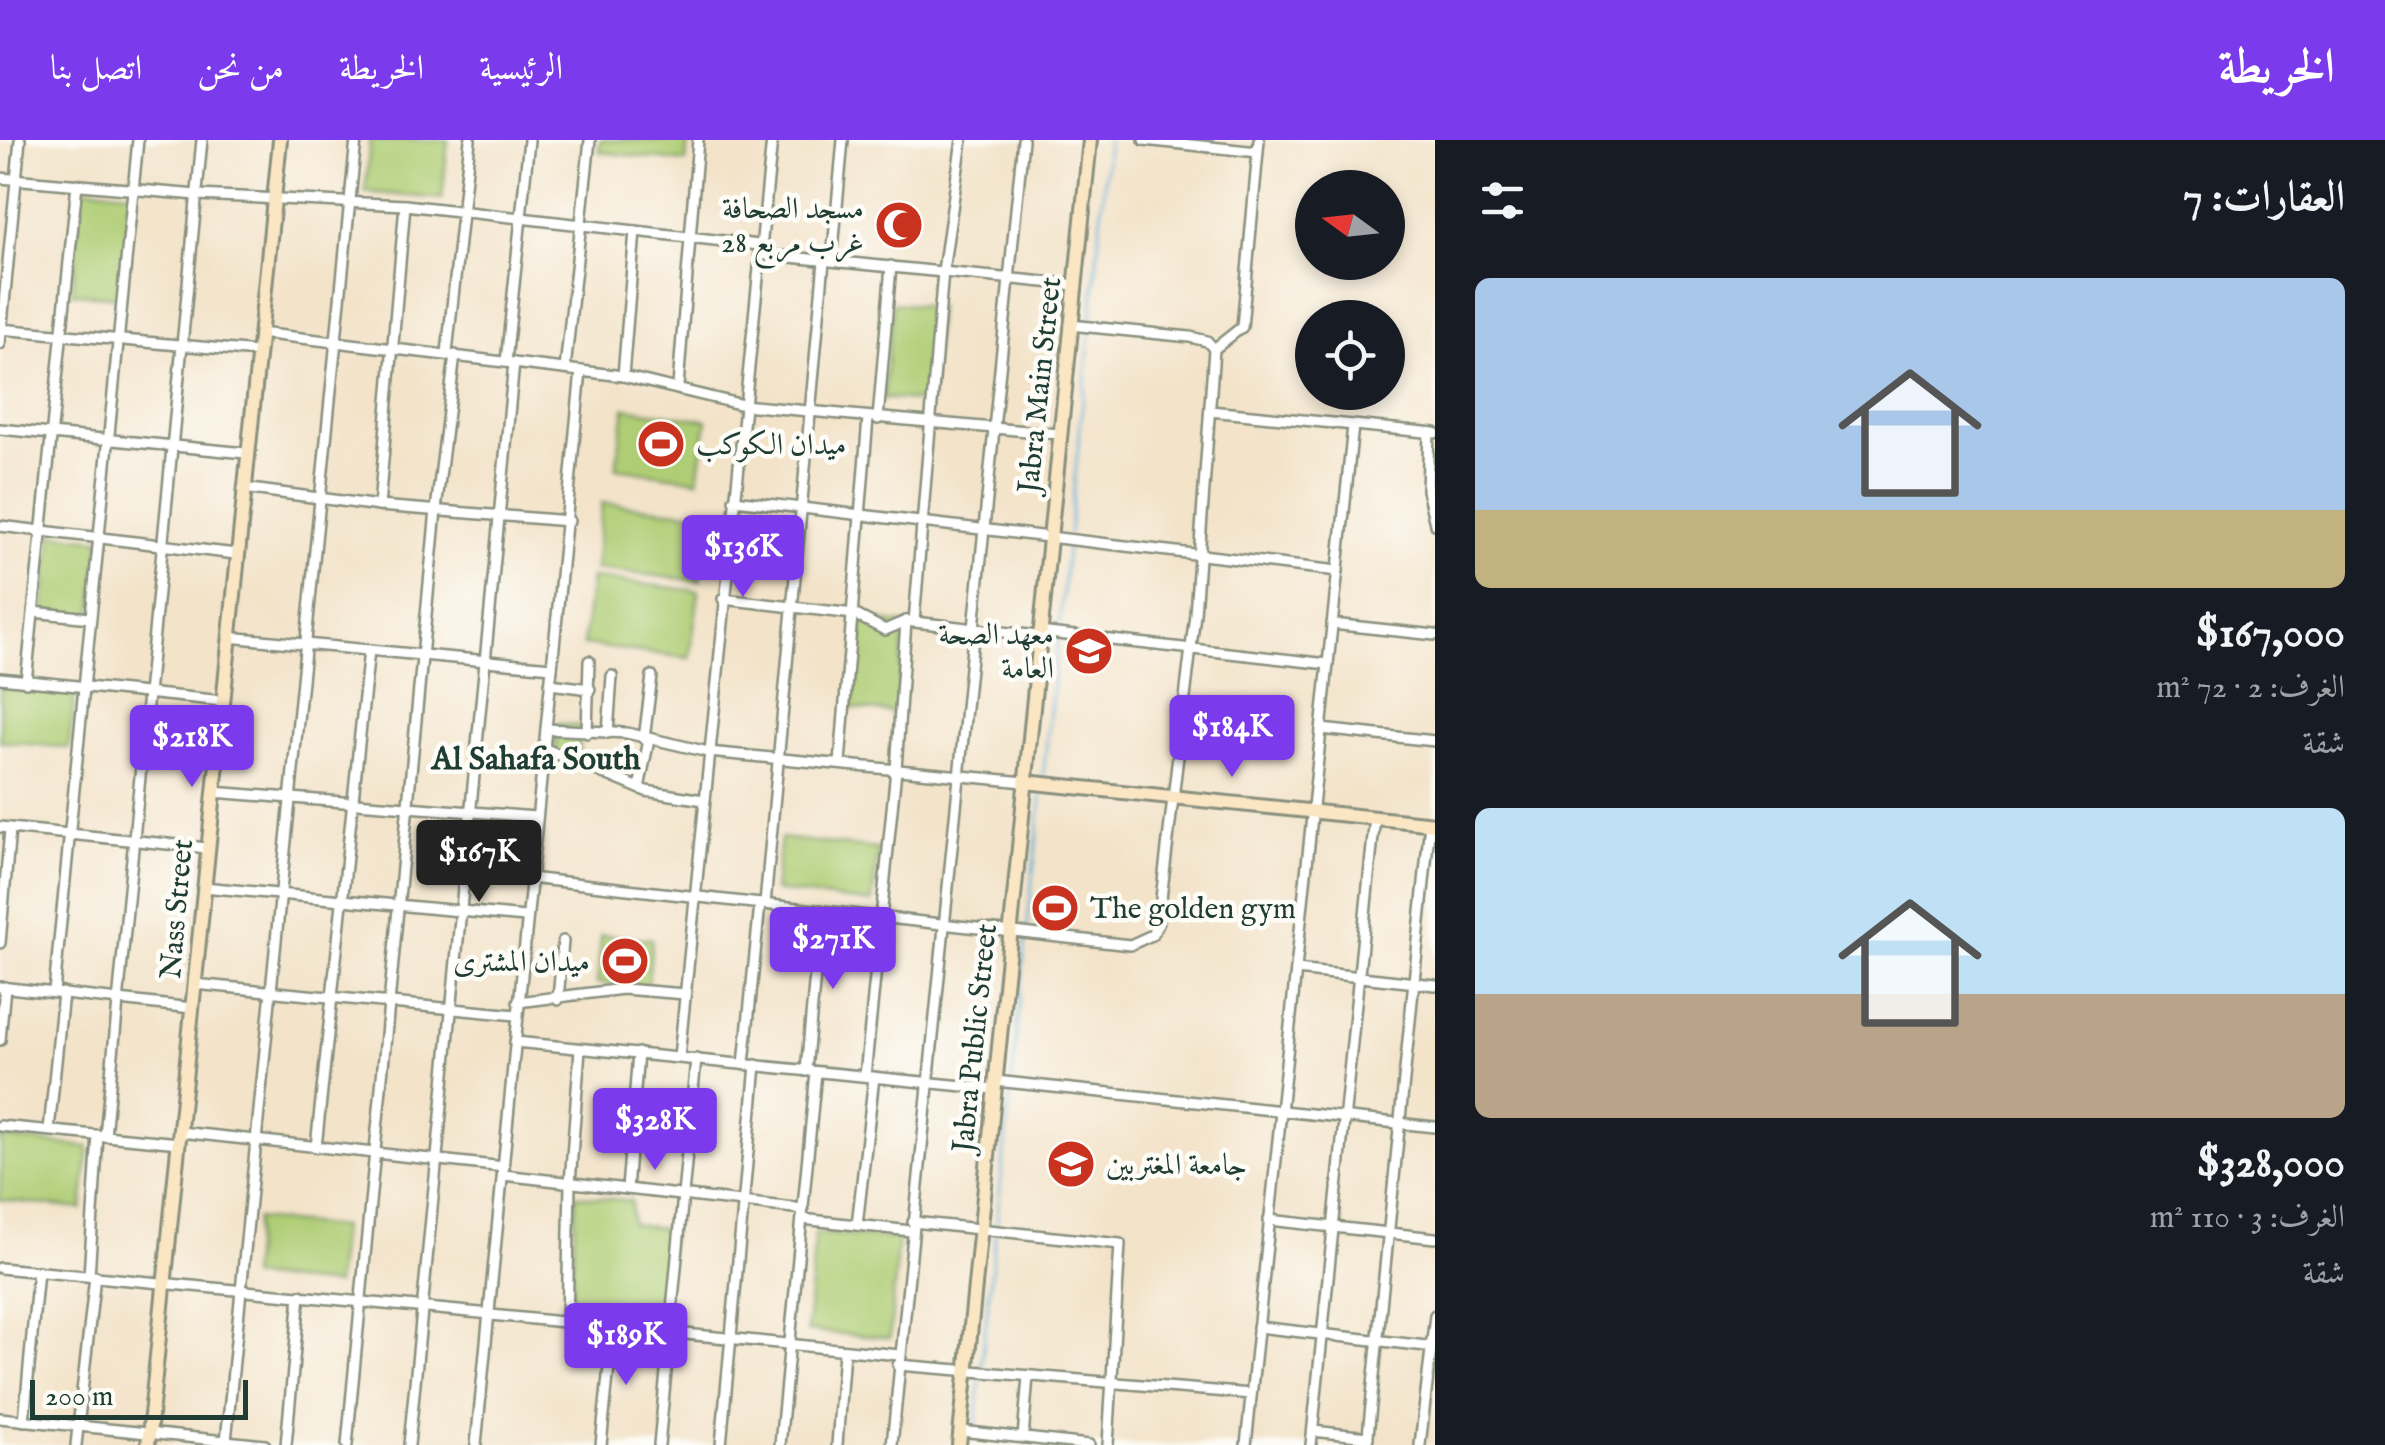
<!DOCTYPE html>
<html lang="ar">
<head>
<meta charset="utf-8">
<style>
  :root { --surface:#171b24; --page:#20242c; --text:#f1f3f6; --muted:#9ea1a6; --accent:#7c3aed }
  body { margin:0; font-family:"IM FELL English",Amiri,serif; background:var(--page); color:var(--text); direction:rtl; height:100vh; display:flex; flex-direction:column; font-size:38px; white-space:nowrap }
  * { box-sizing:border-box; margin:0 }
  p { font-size:32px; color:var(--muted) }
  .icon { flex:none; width:55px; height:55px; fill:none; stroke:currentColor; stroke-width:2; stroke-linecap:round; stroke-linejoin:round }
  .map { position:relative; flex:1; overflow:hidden; direction:ltr }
  .side { display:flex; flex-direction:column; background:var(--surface); width:950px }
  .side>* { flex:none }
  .needle { width:65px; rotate:285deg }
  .fabs { position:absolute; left:1295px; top:30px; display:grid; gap:20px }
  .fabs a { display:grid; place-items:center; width:110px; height:110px; border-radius:50%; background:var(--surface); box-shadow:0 5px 15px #0003; font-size:50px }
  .scale { position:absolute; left:30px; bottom:25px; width:218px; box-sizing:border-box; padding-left:10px; border:5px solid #1f3d34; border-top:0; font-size:28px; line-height:35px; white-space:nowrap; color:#1f3d34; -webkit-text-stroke:8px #fdfcf7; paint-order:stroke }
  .price { position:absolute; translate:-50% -85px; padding:0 22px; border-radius:10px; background:var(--accent); color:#fff; font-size:32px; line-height:65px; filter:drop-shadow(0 2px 5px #0008) }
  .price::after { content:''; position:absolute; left:50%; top:60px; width:30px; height:22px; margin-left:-15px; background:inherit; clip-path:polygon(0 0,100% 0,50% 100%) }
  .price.active { background:#222; color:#fff }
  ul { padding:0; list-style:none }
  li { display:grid; align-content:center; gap:20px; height:530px; padding:0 40px }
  li span { display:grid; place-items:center; height:310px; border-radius:15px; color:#555 }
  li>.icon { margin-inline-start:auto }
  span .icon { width:180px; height:180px; fill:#fffc; stroke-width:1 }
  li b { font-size:42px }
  h2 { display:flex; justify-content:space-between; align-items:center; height:120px; padding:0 40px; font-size:42px }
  header { display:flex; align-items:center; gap:60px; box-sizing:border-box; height:140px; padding:0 50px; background:var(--accent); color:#fff }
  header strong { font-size:48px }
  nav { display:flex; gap:55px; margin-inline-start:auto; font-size:35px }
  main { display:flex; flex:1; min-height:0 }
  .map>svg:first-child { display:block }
</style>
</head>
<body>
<header>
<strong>الخريطة</strong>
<nav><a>الرئيسية</a><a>الخريطة</a><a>من نحن</a><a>اتصل بنا</a></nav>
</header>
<main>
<section class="side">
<h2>العقارات: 7<svg class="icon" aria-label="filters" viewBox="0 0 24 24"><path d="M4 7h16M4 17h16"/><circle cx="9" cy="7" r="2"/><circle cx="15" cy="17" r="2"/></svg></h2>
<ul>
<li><span style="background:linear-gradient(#a9c7e8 75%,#c2b280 0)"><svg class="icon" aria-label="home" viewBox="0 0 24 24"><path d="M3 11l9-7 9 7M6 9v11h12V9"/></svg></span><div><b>$167,000</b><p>الغرف: 2 · 72 m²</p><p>شقة</p></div></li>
<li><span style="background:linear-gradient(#bfe0f5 60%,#b9a48a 0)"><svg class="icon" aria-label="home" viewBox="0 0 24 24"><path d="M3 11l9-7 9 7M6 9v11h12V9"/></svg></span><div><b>$328,000</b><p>الغرف: 3 · 110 m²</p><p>شقة</p></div></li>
</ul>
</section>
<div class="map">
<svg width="1435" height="1305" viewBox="0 0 1435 1305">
  <rect width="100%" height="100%" fill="#fdfcf7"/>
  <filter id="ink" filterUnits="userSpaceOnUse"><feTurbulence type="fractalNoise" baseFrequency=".01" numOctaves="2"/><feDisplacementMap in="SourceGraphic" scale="20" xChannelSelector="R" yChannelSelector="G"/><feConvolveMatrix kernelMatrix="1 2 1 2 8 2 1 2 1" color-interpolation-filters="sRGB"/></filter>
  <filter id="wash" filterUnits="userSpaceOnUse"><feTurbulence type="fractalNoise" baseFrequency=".0048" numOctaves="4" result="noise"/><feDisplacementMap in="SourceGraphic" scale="40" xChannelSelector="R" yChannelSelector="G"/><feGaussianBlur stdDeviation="2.25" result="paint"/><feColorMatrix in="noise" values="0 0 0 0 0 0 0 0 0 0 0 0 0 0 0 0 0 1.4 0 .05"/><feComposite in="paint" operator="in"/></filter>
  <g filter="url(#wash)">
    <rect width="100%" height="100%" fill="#f3e3c9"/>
    <g fill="#afcd74" stroke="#678554" stroke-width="2.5">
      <polygon points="370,0 448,0 442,59 365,52"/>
      <polygon points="600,0 688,0 686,22 599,12"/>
      <polygon points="82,47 131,52 121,157 72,153"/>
      <polygon points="893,163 938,167 929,262 883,258"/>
      <polygon points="625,268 707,280 698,340 616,328"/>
      <polygon points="602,363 708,374 700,441 595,429"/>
      <polygon points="52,394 101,399 92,476 43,471"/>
      <polygon points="591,438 699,451 690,518 583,505"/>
      <polygon points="863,479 905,484 896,573 852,568"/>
      <polygon points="0,544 75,552 69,608 0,601"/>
      <polygon points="558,584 582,586 578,622 554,619"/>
      <polygon points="781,698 878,709 872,763 774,751"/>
      <polygon points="601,795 652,799 648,847 597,843"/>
      <polygon points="1,998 89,1007 82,1069 0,1060"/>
      <polygon points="576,1055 631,1061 632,1084 671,1090 658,1189 570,1180"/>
      <polygon points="256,1079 341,1087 335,1145 250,1137"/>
      <polygon points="815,1093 898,1099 890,1198 807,1191"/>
    </g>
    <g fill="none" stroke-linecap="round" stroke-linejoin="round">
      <g stroke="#5daed8" stroke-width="2.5">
        <polyline points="1091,185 1108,0"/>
        <polyline points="1069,394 1090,193"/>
        <polyline points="1043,637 1068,401"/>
        <polyline points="1027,791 1042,650"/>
        <polyline points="1012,941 1026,799"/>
        <polyline points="981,1229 1011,948"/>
        <polyline points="976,1289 980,1237"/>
      </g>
    </g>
  </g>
  <g filter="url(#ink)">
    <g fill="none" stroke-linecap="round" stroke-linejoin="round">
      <g stroke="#89907e" stroke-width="14">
        <g id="street">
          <polyline points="1144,0 1258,12"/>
          <polyline points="0,38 197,55 405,65 759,105"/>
          <polyline points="759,114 1075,145"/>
          <polyline points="832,121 843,0"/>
          <polyline points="0,189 257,212"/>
          <polyline points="259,193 623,236 743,265 1059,294"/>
          <polyline points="0,204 20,0"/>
          <polyline points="1214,209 1242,187 1259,0"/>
          <polyline points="447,213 470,0"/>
          <polyline points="506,222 529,0"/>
          <polyline points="565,229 590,0"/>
          <polyline points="623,236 635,91"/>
          <polyline points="678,246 698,0"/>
          <polyline points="1210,271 1435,293"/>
          <polyline points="878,279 891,126"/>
          <polyline points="0,289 246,313"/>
          <polyline points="1429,293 1427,350 1435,384"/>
          <polyline points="243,348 379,366 569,381"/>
          <polyline points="734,360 1338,431"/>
          <polyline points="379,366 405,65"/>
          <polyline points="0,386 236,414"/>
          <polyline points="723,459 854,474 885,490 906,481 1038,496"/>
          <polyline points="33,472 90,478"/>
          <polyline points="914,482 943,131 962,0"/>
          <polyline points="1332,484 1435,495"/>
          <polyline points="1039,492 1328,524"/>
          <polyline points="228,497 552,527"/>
          <polyline points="0,538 223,561"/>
          <polyline points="26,542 77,44"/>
          <polyline points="550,544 590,549"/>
          <polyline points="546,589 627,593 708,612 1025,642"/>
          <polyline points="1321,589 1435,601"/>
          <polyline points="587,593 589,521"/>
          <polyline points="608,593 612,536"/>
          <polyline points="644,599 652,536"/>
          <polyline points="543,608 646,651 704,660"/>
          <polyline points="840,623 868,278"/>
          <polyline points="639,648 649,600"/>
          <polyline points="213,652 536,677"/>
          <polyline points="0,687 207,708"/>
          <polyline points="529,738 1130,805 1152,795 1158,784 1195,474 1214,209 1207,201 1190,197 1070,185"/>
          <polyline points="203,747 525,777"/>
          <polyline points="765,764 824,121"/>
          <polyline points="0,803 10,689"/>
          <polyline points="1296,830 1435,845"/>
          <polyline points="194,844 516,875"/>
          <polyline points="0,847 192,868"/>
          <polyline points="54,852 138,0"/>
          <polyline points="558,860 563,801"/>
          <polyline points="518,862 623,849 685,854"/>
          <polyline points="0,900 5,847"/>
          <polyline points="515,902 994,949"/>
          <polyline points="679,917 772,0"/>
          <polyline points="744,924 760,764"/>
          <polyline points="806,931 821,770"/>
          <polyline points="865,936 896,630 906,481"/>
          <polyline points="995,941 1435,987"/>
          <polyline points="0,986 179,1003"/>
          <polyline points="49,990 63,853"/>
          <polyline points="180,992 504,1027"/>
          <polyline points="105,996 202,0"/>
          <polyline points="316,1007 369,510"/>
          <polyline points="503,1035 803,1069"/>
          <polyline points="627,1049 638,913"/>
          <polyline points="802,1079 911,1091"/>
          <polyline points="1269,1080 1435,1098"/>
          <polyline points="913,1082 1120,1104 1108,1305"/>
          <polyline points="857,1085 874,937"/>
          <polyline points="0,1128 491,1174"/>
          <polyline points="89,1136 98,995"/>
          <polyline points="491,1175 899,1215"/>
          <polyline points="567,1183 570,1043 580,909"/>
          <polyline points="1258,1187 1435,1207"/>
          <polyline points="898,1225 1251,1254"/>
          <polyline points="0,1278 265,1305"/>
          <polyline points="24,1281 38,1131"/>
          <polyline points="961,1291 1089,1305"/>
          <polyline points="1313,1291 1368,1297"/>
          <polyline points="1023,1298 1028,1236"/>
          <polyline points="226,1301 356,0"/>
          <polyline points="76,1305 95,1136"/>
          <polyline points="286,1305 300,1155"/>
          <polyline points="347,1305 436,370 455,215"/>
          <polyline points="409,1305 514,223"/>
          <polyline points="476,1305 581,231"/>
          <polyline points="601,1305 613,1187"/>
          <polyline points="659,1305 696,919"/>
          <polyline points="721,1305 756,925"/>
          <polyline points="780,1305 816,932"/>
          <polyline points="837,1305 844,1211"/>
          <polyline points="892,1305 1023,0"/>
          <polyline points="1246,1305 1353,286"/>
          <polyline points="1311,1305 1375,677"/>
          <polyline points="1367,1305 1430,683"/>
          <polyline points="1420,1305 1435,1175"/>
        </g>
      </g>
      <g stroke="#89907e" stroke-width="18">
        <g id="secondary">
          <polyline points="1025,642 1435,684"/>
          <polyline points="148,1305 280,0"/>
          <polyline points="959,1305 1090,0"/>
        </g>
      </g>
      <use href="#street" stroke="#fff" stroke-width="9"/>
      <use href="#secondary" stroke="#fbe6c4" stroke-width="12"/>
    </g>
  </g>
  <defs>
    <g id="mosque-disc" transform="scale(2.5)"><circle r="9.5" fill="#c8321e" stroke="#fdfcf7"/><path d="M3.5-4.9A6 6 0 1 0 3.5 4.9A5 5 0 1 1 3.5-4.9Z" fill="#fff"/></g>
    <g id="stadium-disc" transform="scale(2.5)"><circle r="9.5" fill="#c8321e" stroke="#fdfcf7"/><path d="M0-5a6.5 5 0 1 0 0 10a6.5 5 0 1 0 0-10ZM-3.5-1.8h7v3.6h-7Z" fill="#fff"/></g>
    <g id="university-disc" transform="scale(2.5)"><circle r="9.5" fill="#c8321e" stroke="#fdfcf7"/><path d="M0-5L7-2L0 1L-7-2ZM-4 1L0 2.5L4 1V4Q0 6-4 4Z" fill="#fff"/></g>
  </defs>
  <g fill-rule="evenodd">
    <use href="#mosque-disc" x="899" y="85"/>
    <use href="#stadium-disc" x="661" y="304"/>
    <use href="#university-disc" x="1089" y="511"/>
    <use href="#stadium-disc" x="1055" y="768"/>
    <use href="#stadium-disc" x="625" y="821"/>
    <use href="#university-disc" x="1071" y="1024"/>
  </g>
  <g text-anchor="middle" stroke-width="9" stroke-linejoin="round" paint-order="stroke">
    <g font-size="30" fill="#1f3d34" stroke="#fdfcf7" text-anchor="end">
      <text x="864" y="78">مسجد الصحافة<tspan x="864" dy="34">غرب مربع 28</tspan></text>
      <text x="696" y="314" text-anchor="start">ميدان الكوكب</text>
      <text x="1054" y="504">معهد الصحة<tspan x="1054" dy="34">العامة</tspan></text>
      <text x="1090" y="778" text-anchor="start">The golden gym</text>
      <text x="590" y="831">ميدان المشترى</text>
      <text x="1106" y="1034" text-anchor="start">جامعة المغتربين</text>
    </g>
    <g font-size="30" fill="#1f3d34" stroke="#fdfcf7">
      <text transform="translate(1039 245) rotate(-84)" y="10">Jabra Main Street</text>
      <text transform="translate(176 769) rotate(-85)" y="10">Nass Street</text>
      <text transform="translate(974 898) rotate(-84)" y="10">Jabra Public Street</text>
    </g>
    <g font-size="32" font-weight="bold" fill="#1f3d34" stroke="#fdfcf7">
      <text x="536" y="629">Al Sahafa South</text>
    </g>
  </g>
</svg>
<div class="fabs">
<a><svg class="needle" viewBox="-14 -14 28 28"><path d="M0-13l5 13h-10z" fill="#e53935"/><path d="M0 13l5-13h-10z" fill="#9ea1a6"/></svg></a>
<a><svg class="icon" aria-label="locate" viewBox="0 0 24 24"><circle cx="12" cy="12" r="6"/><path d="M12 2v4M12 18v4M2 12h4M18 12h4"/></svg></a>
</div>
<div class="scale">200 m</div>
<b class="price" style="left:743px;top:460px">$136K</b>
<b class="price" style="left:1232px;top:640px">$184K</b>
<b class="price" style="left:192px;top:650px">$218K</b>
<b class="price active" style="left:479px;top:765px">$167K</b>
<b class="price" style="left:833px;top:852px">$271K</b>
<b class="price" style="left:655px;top:1033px">$328K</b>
<b class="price" style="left:626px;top:1248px">$189K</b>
</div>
</main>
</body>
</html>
